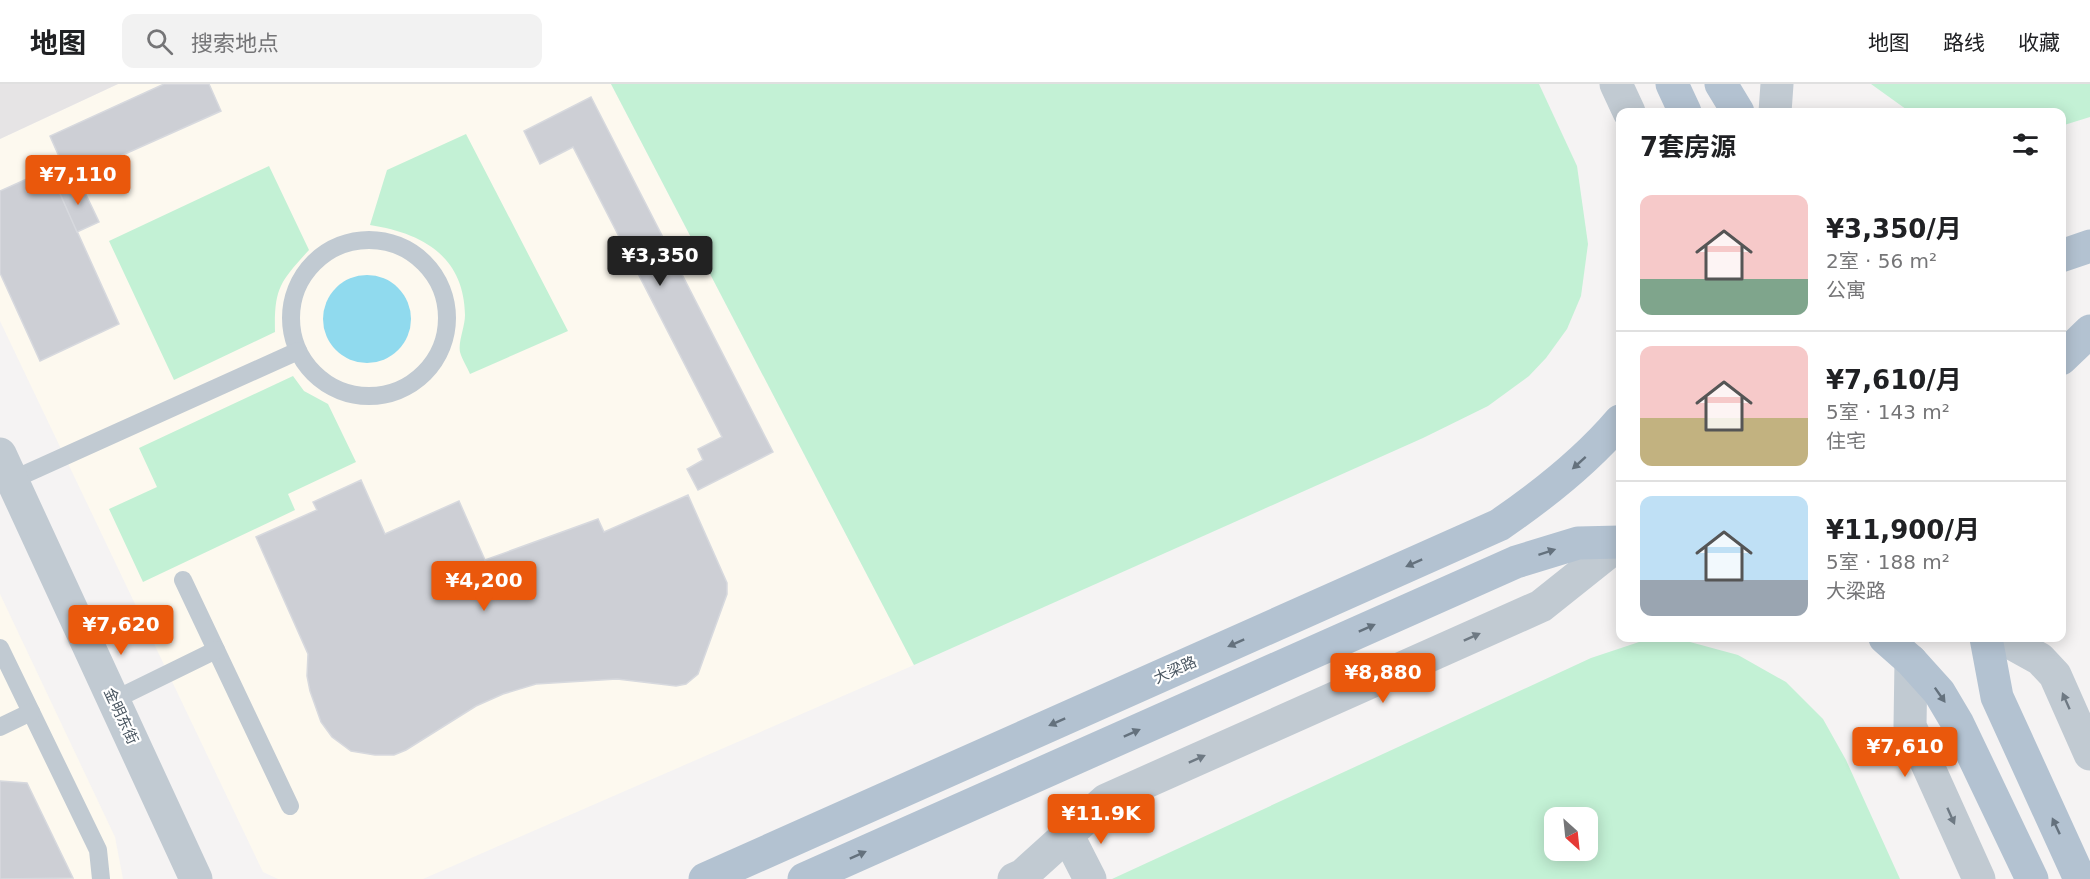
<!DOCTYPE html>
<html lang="zh">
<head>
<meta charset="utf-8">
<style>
  :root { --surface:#fff; --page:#f2f2f2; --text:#202124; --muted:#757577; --line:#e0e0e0; --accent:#ea580c }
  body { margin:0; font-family:"DejaVu Sans","Noto Sans SC",sans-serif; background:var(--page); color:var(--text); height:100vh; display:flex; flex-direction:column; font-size:22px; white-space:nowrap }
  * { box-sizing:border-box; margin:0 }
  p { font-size:20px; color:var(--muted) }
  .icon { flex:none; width:33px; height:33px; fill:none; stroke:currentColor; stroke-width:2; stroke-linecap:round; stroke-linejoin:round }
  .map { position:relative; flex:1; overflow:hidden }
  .sheet { position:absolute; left:1616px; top:24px; width:450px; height:534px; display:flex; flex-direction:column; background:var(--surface); border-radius:12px; box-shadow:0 3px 15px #0003 }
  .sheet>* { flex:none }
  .needle { width:39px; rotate:153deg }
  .tools { position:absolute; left:1544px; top:723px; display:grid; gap:12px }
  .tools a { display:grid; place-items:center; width:54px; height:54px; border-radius:12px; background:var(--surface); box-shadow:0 3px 15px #0003; font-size:30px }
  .price { position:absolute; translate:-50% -51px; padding:0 14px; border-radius:6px; background:var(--accent); color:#fff; font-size:20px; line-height:39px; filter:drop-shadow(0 2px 3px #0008) }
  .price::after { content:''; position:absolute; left:50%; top:36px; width:18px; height:14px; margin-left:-9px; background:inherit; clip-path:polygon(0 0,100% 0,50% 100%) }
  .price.on { background:#222; color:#fff }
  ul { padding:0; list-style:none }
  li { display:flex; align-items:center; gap:18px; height:150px; padding:0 24px }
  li+li { border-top:2px solid var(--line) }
  li span { display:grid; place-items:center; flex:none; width:168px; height:120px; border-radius:12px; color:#555 }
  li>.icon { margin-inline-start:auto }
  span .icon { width:72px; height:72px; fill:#fffc; stroke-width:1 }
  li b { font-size:26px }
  h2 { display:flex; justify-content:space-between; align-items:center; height:72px; padding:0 24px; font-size:26px }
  header { display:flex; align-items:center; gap:36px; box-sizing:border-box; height:84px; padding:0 30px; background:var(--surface); border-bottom:2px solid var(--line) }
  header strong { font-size:28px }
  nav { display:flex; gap:33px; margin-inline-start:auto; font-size:21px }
  .search { width:420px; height:54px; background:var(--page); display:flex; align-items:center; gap:15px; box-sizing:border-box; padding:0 21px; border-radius:12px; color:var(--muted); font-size:22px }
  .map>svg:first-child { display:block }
</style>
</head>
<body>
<header>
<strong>地图</strong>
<div class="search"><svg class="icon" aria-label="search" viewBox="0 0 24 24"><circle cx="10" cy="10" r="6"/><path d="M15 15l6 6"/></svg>搜索地点</div>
<nav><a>地图</a><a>路线</a><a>收藏</a></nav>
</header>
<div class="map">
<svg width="2090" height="795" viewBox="0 0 2090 795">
  <rect width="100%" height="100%" fill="#f5f3f3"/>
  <g fill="#fdf9ef">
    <polygon points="118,0 611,0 914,581 423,795 278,795 263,788 0,237 0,55"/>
    <polygon points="0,510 115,753 123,795 0,795"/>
  </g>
  <polygon fill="#e6e4e5" points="0,0 118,0 0,55"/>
  <g fill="#c3f1d5" fill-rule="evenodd">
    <polygon points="611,0 1539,0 1577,82 1588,160 1581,212 1567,245 1546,274 1529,292 1488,322 1423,354 914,581"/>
    <polygon points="1871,0 2090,0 2090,33 2061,42 2061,28 1910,28"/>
    <path d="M466 50 568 247 470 290C467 283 462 275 460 268 458 257 465 243 465 231 464 172 422 149 370 141L387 86Z"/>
    <path d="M269 82 309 166C280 198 274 204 275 248L174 296 109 157Z"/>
    <polygon points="293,292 304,307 328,320 356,378 288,410 295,426 143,498 109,425 157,403 139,364"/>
    <path d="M1648 555 1690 558 1738 571 1786 598 1823 635 1846 676 1900 795H1112L1591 574ZM1554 734H1587V766H1554Z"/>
  </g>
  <circle fill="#90daee" cx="367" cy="235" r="44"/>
  <g fill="#cdcfd5" stroke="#d7d9de" stroke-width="1.5">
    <polygon points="164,0 209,0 221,27 69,95 50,52"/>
    <polygon points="591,13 773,368 698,406 687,385 703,376 698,365 722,353 573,63 540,80 524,47"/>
    <polygon points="49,85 119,240 40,277 0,189 0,107"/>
    <polygon points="79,96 99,138 77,148 58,105"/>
    <polygon points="361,396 385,450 459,417 485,476 598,435 604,448 688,411 727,499 727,510 698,590 686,600 676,602 617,595 536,600 503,610 476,622 406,666 394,671 375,671 351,667 332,653 321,638 310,607 307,592 308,570 256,453 317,426 313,418"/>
    <polygon points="0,697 27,699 73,794 0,795"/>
  </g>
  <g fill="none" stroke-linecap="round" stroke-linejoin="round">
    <g stroke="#c1cad2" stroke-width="18">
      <circle cx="369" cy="234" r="78"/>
      <polyline points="12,396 298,267"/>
      <polyline points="183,496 290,722"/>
      <polyline points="0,564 98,766 101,795"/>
      <polyline points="114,616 216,566"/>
      <polyline points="0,643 31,628"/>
    </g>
    <g stroke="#c1cad2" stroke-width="33">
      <polyline points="1616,0 1629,28"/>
      <polyline points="1775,28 1777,0"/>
      <polyline points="2002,554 2040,575 2055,591 2090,670"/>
      <polyline points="1911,577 1910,642 1979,795"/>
      <polyline points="1067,750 1090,795"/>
      <polyline points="1014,795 1023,791 1106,716 1541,522 1620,459"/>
    </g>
    <polyline stroke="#c1cad2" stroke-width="33" points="0,370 196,795"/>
    <g stroke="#b3c2d1" stroke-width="33">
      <polyline points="1672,0 1685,28"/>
      <polyline points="1721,0 1738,28"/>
      <polyline points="2061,172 2090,162"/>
      <polyline points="2061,275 2090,247"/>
      <polyline points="1885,554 1911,577 1939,608 1958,640 2032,795"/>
      <polyline points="1986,554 1997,613 2080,795"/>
      <path d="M705 795 1499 441C1543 411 1585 378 1620 337"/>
      <polyline points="804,795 1516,478 1578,459 1620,458"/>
    </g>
  </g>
  <defs><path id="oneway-solid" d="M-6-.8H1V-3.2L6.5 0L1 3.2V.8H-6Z" transform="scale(1.5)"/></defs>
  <g fill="#64717d">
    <use href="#oneway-solid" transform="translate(1579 379) rotate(138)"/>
    <use href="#oneway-solid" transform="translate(1547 468) rotate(-18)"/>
    <use href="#oneway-solid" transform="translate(1414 479) rotate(156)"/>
    <use href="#oneway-solid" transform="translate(1367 544) rotate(-24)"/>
    <use href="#oneway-solid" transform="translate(1236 559) rotate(156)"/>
    <use href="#oneway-solid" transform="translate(1940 611) rotate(55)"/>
    <use href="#oneway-solid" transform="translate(1057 638) rotate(156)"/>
    <use href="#oneway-solid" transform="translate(1132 649) rotate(-24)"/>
    <use href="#oneway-solid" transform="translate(2056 742) rotate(-115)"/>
    <use href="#oneway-solid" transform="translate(858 771) rotate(-24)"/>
  </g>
  <g fill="#6e7983">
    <use href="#oneway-solid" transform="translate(1472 553) rotate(-24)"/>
    <use href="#oneway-solid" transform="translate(2066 617) rotate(-114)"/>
    <use href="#oneway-solid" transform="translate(1197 675) rotate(-24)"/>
    <use href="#oneway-solid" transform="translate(1951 732) rotate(66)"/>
  </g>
  <g text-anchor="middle" stroke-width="4.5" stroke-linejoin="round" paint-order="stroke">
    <g font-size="15" fill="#4a5661" stroke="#fff">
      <text transform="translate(1175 586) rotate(-24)" y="5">大梁路</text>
      <text transform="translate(121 632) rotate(65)" y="5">金明东街</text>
    </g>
  </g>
</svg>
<div class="tools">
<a><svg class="needle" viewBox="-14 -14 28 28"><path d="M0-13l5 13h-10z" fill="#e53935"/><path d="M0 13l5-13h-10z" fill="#757577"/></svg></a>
</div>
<b class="price" style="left:78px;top:122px">¥7,110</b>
<b class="price on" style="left:660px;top:203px">¥3,350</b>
<b class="price" style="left:484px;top:528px">¥4,200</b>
<b class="price" style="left:121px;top:572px">¥7,620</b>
<b class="price" style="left:1383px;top:620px">¥8,880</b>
<b class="price" style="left:1905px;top:694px">¥7,610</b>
<b class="price" style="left:1101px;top:761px">¥11.9K</b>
<section class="sheet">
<h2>7套房源<svg class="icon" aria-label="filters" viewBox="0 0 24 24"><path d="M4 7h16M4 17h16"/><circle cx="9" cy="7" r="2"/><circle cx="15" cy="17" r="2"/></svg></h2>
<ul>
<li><span style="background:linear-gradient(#f6c9c9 70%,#7fa58c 0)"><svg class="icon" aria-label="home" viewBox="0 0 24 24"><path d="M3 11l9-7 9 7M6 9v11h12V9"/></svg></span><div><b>¥3,350/月</b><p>2室 · 56 m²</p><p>公寓</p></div></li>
<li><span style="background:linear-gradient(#f6c9c9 60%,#c2b280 0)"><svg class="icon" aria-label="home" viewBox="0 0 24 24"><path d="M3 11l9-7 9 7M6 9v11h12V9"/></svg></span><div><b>¥7,610/月</b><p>5室 · 143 m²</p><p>住宅</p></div></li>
<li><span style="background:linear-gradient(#bfe0f5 70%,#9aa5b1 0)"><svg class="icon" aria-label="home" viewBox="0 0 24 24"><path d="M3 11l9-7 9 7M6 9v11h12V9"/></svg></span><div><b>¥11,900/月</b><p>5室 · 188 m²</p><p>大梁路</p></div></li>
</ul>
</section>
</div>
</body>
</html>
